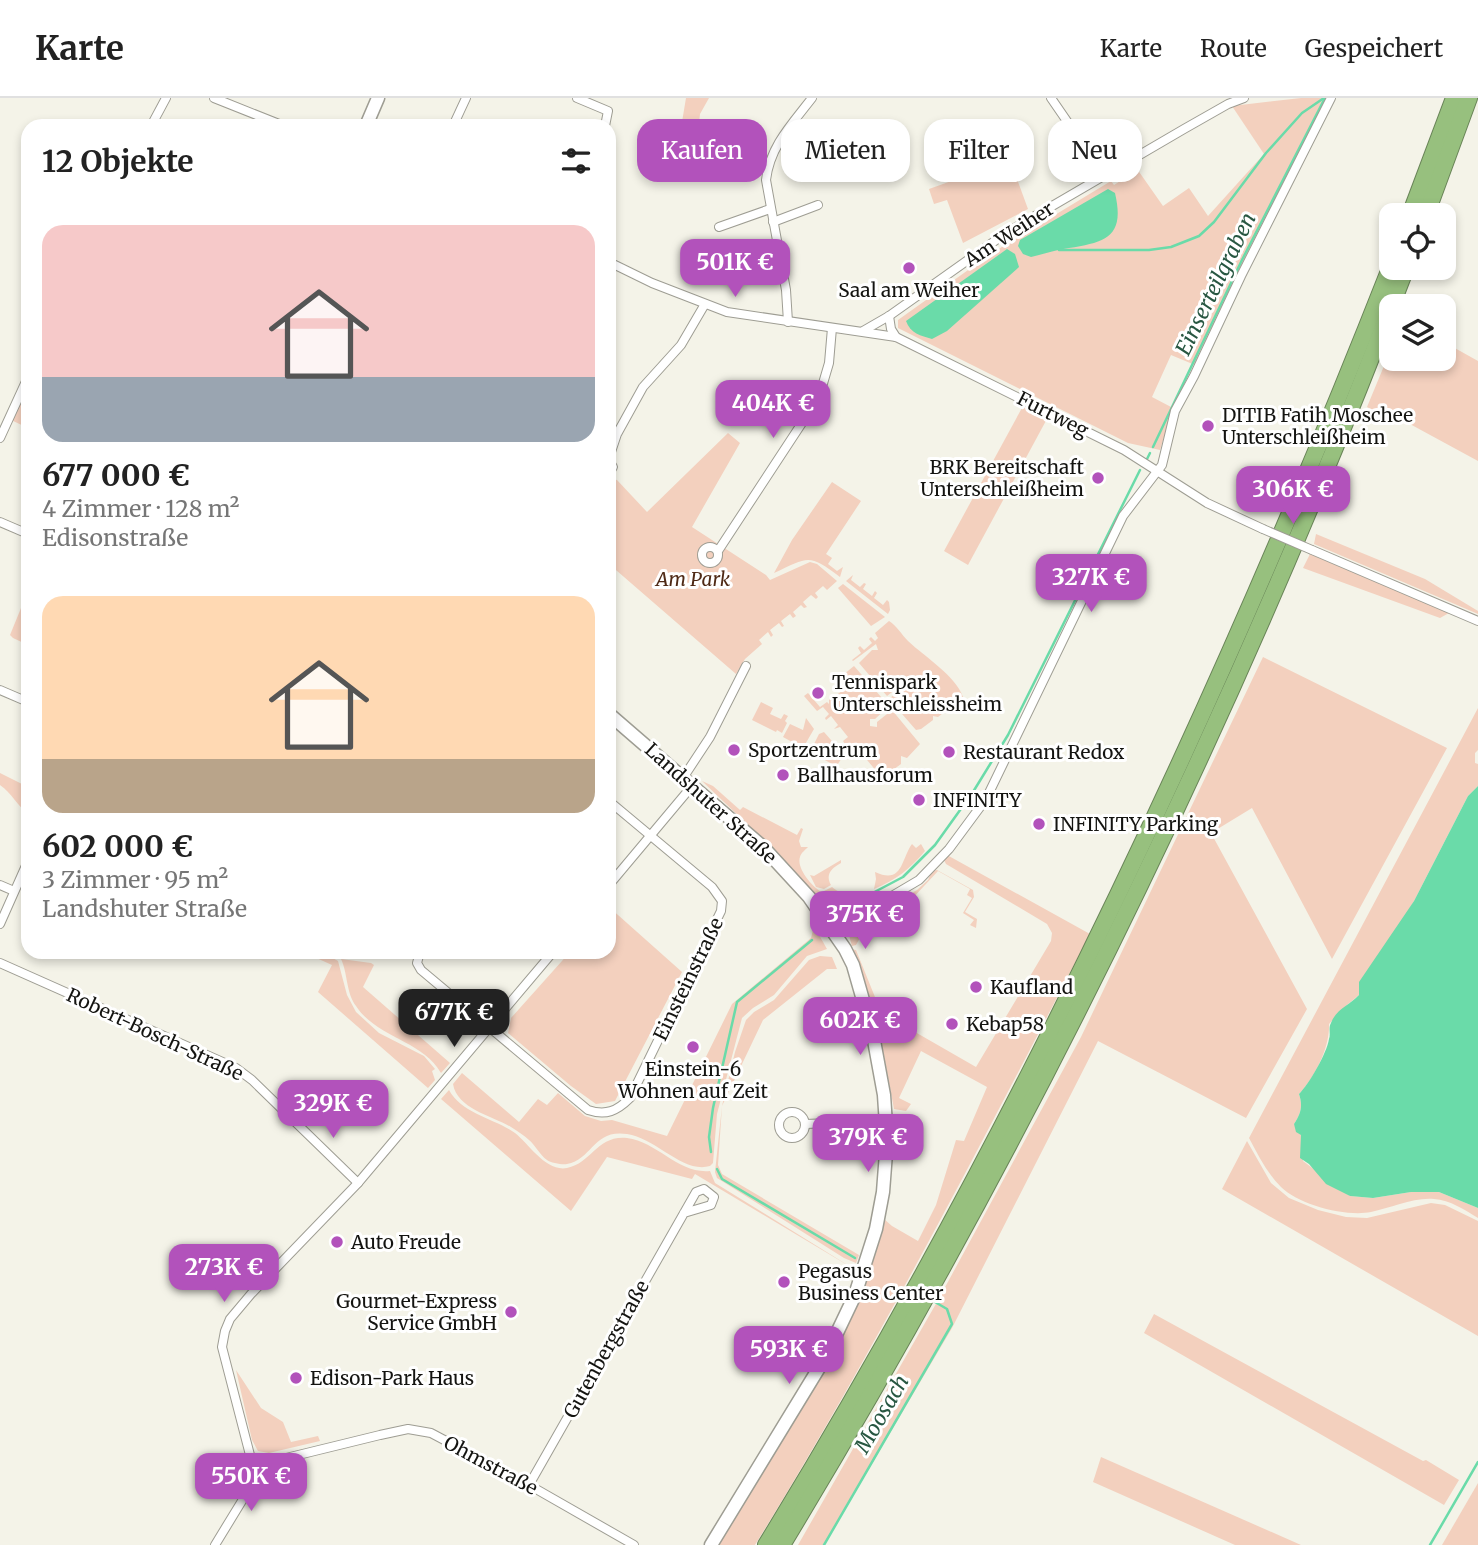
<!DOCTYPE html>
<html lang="de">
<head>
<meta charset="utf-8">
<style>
  :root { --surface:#fff; --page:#f6f6f6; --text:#222; --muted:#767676; --line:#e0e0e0; --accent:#b252bb }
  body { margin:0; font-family:Merriweather,serif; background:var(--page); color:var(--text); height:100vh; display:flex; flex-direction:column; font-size:26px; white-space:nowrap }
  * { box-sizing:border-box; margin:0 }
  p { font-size:23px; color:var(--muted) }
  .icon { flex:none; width:38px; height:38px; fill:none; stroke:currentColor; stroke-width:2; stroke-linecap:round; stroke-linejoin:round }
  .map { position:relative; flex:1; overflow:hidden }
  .details { position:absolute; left:21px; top:21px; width:595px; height:840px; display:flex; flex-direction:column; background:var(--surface); border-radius:21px; box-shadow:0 4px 10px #0003 }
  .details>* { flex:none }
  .hud { position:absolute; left:637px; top:21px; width:665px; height:63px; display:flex; gap:14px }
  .controls { position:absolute; left:1379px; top:105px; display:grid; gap:14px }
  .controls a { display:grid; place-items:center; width:77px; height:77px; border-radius:14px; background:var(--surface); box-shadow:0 4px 10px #0003; font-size:35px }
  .price { position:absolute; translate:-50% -60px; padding:0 16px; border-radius:14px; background:var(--accent); color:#fff; font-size:23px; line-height:46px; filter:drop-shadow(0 2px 4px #0008) }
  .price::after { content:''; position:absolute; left:50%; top:42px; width:21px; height:16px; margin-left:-10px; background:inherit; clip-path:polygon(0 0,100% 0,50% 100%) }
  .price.selected { background:#222; color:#fff }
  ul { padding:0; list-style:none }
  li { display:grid; align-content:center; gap:14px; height:371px; padding:0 21px }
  li span { display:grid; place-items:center; height:217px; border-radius:21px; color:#555 }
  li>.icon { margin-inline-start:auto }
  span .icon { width:126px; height:126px; fill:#fffc; stroke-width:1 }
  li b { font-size:30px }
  h2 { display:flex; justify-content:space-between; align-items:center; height:84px; padding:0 21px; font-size:30px }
  .pill { padding:0 24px; border-radius:21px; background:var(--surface); box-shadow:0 4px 10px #0003; font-size:24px; line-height:63px }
  .pill.selected { background:var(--accent); color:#fff }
  header { display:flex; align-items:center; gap:42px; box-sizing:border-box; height:98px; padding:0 35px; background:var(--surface); border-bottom:2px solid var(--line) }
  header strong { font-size:33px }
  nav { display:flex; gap:38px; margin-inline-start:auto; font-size:24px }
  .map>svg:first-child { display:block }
</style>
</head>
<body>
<header>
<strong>Karte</strong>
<nav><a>Karte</a><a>Route</a><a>Gespeichert</a></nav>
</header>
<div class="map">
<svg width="1478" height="1447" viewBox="0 0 1478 1447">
  <rect width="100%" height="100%" fill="#f4f3e8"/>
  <g fill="#f3d0be">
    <polygon points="686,0 709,0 700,16 699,25 682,24"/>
    <polygon points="1301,0 1326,0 1195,267 1171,257 1152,299 1173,310 1160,352 1128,345 898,230 898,222 992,155 1111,83 1114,87 1133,75 1131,70 1135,68 1163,108 1189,90 1208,118 1264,56 1232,8"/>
    <polygon points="805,31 816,61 806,60 793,53 792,48"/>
    <polygon points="1010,62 1028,111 963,145 947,102 934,106 929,91"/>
    <polygon points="1444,244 1478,263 1478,363 1397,319 1394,323 1367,309 1391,251 1391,261 1444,261"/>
    <polygon points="25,293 28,294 28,330 11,322"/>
    <polygon points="1023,308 1048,319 968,467 944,453"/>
    <polygon points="728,335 740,345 692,429 766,477 770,482 810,464 817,466 837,483 827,492 823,488 815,495 818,499 816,501 811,497 803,504 807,509 804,510 801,507 793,514 796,518 793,520 790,516 781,523 784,528 782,529 779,525 770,532 773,537 771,539 768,534 759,542 762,546 745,561 736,576 609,466 609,380 617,382 647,414"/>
    <path d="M832 384 861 403 826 456 832 460 828 466 837 473 843 469 840 479C808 455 809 459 774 475L792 442Z"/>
    <polygon points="1316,436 1425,481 1478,513 1478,516 1314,446"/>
    <polygon points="1310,456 1449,515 1440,520 1303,470"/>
    <polygon points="853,477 851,482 860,489 864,485 866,486 863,491 872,498 875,493 877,495 874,500 883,507 887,502 889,504 890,512 888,516 846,483"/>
    <polygon points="843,486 885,519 871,528 838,490"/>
    <polygon points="28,493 28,547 13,540 10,537"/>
    <path d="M889 523C896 527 902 537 908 543 925 559 956 578 963 599L938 619 933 618V622L921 631 916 632 889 601 903 589H909V581H902L901 587 887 598 859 565 872 552H878L876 546 853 563 852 562 861 555 858 550 860 548 864 552 872 545 869 541 871 539 875 543 878 540 875 535Z"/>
    <polygon points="1263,559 1447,650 1332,861 1252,710 1211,735 1307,911 1246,1020 1098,943 952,1230 824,1447 798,1447 937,1204 1081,939"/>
    <polygon points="854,568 889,608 875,621 870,621 870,628 877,629 877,624 892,612 920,646 907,660 901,658 901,666 882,680 853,645 847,649 843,643 848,639 840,629 834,631 838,627 831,618 826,622 825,620 829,616 823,609 817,613 804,598 808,595 820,609 827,604 829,606 829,602 845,591 838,581"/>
    <polygon points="761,604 773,610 770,616 781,621 784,616 788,618 785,623 787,625 782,635 777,632 776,634 752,622"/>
    <path d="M1478 610V652L1475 655V665L1478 666V688L1468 698 1414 803 1359 897 1347 907 1329 926C1330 949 1315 979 1299 996 1303 1008 1301 1015 1294 1026L1301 1037 1303 1063 1350 1098 1373 1100 1411 1094H1439L1478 1110V1120C1465 1112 1450 1102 1434 1101 1414 1099 1391 1110 1371 1114 1346 1119 1299 1107 1281 1089 1267 1075 1258 1057 1249 1040Z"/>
    <polygon points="806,620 814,631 803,650 783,639 790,626 803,632"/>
    <polygon points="824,634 844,657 831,676 834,667 810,654 819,636"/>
    <path d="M0 675 28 689V715C16 707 12 695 0 687Z"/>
    <path d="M702 683 713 688 740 712 743 709 797 737 801 730 803 731 799 743 801 749H808C805 752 801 755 800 759 796 770 813 790 822 794L832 789C842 798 852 797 865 794L844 813 845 816 869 802V807L844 820 831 816 767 745Z"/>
    <path d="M912 746 916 750 921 746 925 753C910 771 896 782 874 791L876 781 875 774C903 787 901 761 912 746Z"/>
    <path d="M947 757 1090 836C983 1042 877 1249 755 1447H718L863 1190 884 1121 892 1128 918 1143 936 1107 956 1042 964 1043 987 989 921 953 899 1000 911 1006 906 1013 894 1011 877 921 870 899 850 851 856 852 879 909H886L882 915 976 969 1051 843 1052 835 1047 826 946 766 944 762Z"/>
    <path d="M841 762V765C832 770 825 776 831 787L824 791 816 789 810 777 814 778Z"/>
    <polygon points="937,772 973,792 974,799 965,814 977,821 976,830 970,827 974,822 963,815 972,800 967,797 970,791 938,773 911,802 906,800 895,817 900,821 888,813 887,809 917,792 928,782 932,773"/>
    <polygon points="609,809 682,874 615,1003 596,1006 571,988 508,935 511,920 570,854 609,854"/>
    <polygon points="869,820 893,834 889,839 892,833 876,824 872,832 866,829 856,847 852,848 848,834"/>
    <path d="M814 828 827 851 807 858 774 897 753 910 742 920 717 1016 713 1065 710 1068C683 1076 656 1040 627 1036 593 1031 593 1061 567 1066 563 1067 551 1065 547 1062 540 1057 535 1047 529 1042 524 1037 517 1033 511 1029 493 1018 457 1011 453 986L462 975 519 1024 538 1001 547 1007 558 995 585 1018 601 1023 612 1022 667 1038 732 906 811 840Z"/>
    <polygon points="303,854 322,854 338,863 347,897 356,914 379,935 424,958 435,971 432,973 435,982 428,990 318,894 332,867"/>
    <polygon points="820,858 832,859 837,871 827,871 763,922 722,1008 718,1067 722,1076 859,1157 856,1165 844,1160 725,1085 717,1080 715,1074 722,1008 735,954 746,922 754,914 774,902 809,862"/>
    <path d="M341 861 371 865 374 867 363 889 450 965 441 975C422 942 377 940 356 908 346 895 348 876 341 861Z"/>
    <path d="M449 992C462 1016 494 1020 515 1035 529 1046 546 1074 567 1070 592 1065 597 1037 627 1040 658 1044 678 1076 710 1073L715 1085 854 1171 695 1076 692 1081 607 1059 571 1113 441 1001Z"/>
    <polygon points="1247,1043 1271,1085 1289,1100 1318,1112 1346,1119 1367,1120 1431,1105 1445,1107 1478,1123 1478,1238 1222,1091"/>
    <polygon points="1154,1216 1423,1363 1426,1362 1459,1382 1444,1407 1144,1235"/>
    <polygon points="236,1272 261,1310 283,1324 291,1344 318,1338 320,1343 269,1355 258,1353 252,1342"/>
    <polygon points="1101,1359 1301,1447 1235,1447 1093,1384"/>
    <polygon points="1478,1385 1478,1447 1442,1447"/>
  </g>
  <g fill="#6adba9">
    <path d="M1108 91 1115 95C1125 138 1107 144 1069 150 1056 152 1044 156 1031 159L1023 156 1018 148 1020 142Z"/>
    <path d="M1007 151 1015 156 1019 169 947 233 932 241C921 238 910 235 906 223Z"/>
    <path d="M1478 688V1110L1439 1094H1411L1373 1100 1350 1098 1326 1086 1309 1066 1300 1060 1301 1037 1296 1034 1294 1026C1301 1015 1303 1008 1299 996 1309 986 1327 955 1329 941 1331 936 1328 930 1331 925 1336 911 1350 907 1359 897V884L1414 803 1468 698Z"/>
  </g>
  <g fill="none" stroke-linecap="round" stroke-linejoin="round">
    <g stroke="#6adba9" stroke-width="2.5">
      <polyline points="1059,152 1149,152 1171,149 1199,138 1214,124 1266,55 1302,15 1324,0"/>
      <polyline points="1153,349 1242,162 1325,0"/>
      <polyline points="1147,361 1150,355"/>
      <polyline points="844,814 865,799 903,779 935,747 973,694 1008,637 1140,372"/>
      <polyline points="711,1054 709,1039 713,1010 737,904 812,842"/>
      <polyline points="717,1071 722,1081 855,1160"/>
      <polyline points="824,1447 952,1226 947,1211 935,1204"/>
      <polyline points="1430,1447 1478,1364"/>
    </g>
    <g stroke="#9e9d93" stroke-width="10">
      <g id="street">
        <polyline points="214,0 284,28"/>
        <polyline points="577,0 608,13 605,28"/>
        <polyline points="1051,0 1104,77"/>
        <polyline points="151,28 166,0"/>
        <polyline points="453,28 466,0"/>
        <polyline points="773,124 818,107"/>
        <polyline points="719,129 770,111"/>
        <polyline points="609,164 652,185 727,214 896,239 1124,352 1207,405 1263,431"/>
        <polyline points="889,218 891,231 896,239"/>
        <path d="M788 224 786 192 766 82C770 48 792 26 812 0"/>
        <polyline points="863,233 889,218 1006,135 1184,31 1228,6 1244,0"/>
        <polyline points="0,340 28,279"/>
        <polyline points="609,360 617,336 643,289 681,247 705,206"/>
        <polyline points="609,363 613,369 609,375"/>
        <polyline points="0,424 28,436"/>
        <circle cx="710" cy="457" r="8"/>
        <polyline points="1312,452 1478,523"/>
        <polyline points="718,453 819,299 829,265 832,230"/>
        <polyline points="0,592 28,604"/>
        <polyline points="683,680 710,639 746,568"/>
        <polyline points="0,787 14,793"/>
        <polyline points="609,787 692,688"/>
        <polyline points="0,826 28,763"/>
        <polyline points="831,834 919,782 949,751 986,701 1123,418 1162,367 1175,313 1194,278 1241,178 1331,0"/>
        <path d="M420 854 417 865 421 872 588 1012C606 1018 617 1013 630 1000L721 813 722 803 712 789 609 703"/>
        <polyline points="0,865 236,970 252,982 358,1085"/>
        <circle cx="792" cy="1027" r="13"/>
        <polyline points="805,1026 886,1023"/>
        <polyline points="256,1371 250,1357 222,1249 225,1233 230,1221 251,1196 358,1085 553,854"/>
        <polyline points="256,1371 282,1361 380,1337 408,1331 431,1335 529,1387 634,1447"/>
        <polyline points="529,1387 696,1094 704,1091 714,1099 711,1107 684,1115"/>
        <polyline points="215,1447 248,1393 256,1371"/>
      </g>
    </g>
    <g stroke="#9e9d93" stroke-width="15">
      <g id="secondary">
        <polyline points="366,28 378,0"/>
        <polyline points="609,616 764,750 809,799 845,851 853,867 873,937 884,997 887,1042 883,1094 876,1131 855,1197 825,1260 711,1447"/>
      </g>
    </g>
    <g stroke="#698458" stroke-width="18">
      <g id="highway">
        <polyline points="1410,117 1454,0"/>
        <polyline points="1426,117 1469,0"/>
        <path d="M766 1447C1014 1042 1217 610 1391 168"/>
        <path d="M782 1447C1027 1042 1237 613 1406 170"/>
      </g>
    </g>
    <use href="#street" stroke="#fff" stroke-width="8"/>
    <use href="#secondary" stroke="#fff" stroke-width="12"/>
    <use href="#highway" stroke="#97c07e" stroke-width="16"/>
    <g stroke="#9e9d93" stroke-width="10" stroke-linecap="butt">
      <polyline id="street-bridge" points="1263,431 1312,452"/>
    </g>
    <use href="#street-bridge" stroke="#fff" stroke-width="8"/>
  </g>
  <g fill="#b252bb" stroke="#fff" stroke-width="2.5">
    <circle cx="909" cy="170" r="7"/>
    <circle cx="1208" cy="328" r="7"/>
    <circle cx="1098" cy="380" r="7"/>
    <circle cx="818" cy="595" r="7"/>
    <circle cx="734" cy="652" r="7"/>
    <circle cx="949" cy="654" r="7"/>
    <circle cx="783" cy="677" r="7"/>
    <circle cx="919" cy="702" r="7"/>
    <circle cx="1039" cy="726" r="7"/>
    <circle cx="976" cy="889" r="7"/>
    <circle cx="952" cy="926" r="7"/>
    <circle cx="693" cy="949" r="7"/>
    <circle cx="337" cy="1144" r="7"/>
    <circle cx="784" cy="1184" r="7"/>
    <circle cx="511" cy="1214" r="7"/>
    <circle cx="296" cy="1280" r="7"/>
  </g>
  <g text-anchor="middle" stroke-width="6" stroke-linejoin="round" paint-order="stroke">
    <g font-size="19" fill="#141411" stroke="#fff">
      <text transform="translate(1009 136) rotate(-33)" y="7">Am Weiher</text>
      <text transform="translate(1053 316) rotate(27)" y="7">Furtweg</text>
      <text transform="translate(711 705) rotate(42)" y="7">Landshuter Straße</text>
      <text transform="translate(688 881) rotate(-64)" y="7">Einsteinstraße</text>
      <text transform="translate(155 936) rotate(25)" y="7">Robert-Bosch-Straße</text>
      <text transform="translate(606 1251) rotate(-61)" y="7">Gutenbergstraße</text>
      <text transform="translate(491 1367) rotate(28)" y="7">Ohmstraße</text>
    </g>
    <g font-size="19" fill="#141411" stroke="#fff" text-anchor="start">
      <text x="909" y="199" text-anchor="middle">Saal am Weiher</text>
      <text x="1222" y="324">DITIB Fatih Moschee<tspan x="1222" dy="22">Unterschleißheim</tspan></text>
      <text x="1084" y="376" text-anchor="end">BRK Bereitschaft<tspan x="1084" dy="22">Unterschleißheim</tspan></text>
      <text x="832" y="591">Tennispark<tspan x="832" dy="22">Unterschleissheim</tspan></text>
      <text x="748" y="659">Sportzentrum</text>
      <text x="963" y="661">Restaurant Redox</text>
      <text x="797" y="684">Ballhausforum</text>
      <text x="933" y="709">INFINITY</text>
      <text x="1053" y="733">INFINITY Parking</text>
      <text x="990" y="896">Kaufland</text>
      <text x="966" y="933">Kebap58</text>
      <text x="693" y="978" text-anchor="middle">Einstein-6<tspan x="693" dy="22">Wohnen auf Zeit</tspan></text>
      <text x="351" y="1151">Auto Freude</text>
      <text x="798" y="1180">Pegasus<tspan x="798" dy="22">Business Center</tspan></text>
      <text x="497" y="1210" text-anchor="end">Gourmet-Express<tspan x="497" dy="22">Service GmbH</tspan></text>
      <text x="310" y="1287">Edison-Park Haus</text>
    </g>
    <g font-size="19" font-style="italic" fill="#4f2a16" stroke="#fff">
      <text x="693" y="488">Am Park</text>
    </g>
    <g font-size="21" font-style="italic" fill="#285742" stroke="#fff">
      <text transform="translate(1216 186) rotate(-64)" y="7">Einserteilgraben</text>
      <text transform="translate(882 1316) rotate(-60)" y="7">Moosach</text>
    </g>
  </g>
</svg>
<div class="controls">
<a><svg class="icon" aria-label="locate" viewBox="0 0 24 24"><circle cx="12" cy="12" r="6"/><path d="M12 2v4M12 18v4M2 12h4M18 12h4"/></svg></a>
<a><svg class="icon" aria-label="layers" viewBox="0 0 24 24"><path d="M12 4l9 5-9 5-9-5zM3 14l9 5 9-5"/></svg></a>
</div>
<b class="price" style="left:735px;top:201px">501K €</b>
<b class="price" style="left:773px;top:342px">404K €</b>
<b class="price" style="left:1293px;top:428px">306K €</b>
<b class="price" style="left:1091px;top:516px">327K €</b>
<b class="price" style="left:865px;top:853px">375K €</b>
<b class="price selected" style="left:454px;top:951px">677K €</b>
<b class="price" style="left:860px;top:959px">602K €</b>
<b class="price" style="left:333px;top:1042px">329K €</b>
<b class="price" style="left:868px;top:1076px">379K €</b>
<b class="price" style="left:224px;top:1206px">273K €</b>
<b class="price" style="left:789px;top:1288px">593K €</b>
<b class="price" style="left:251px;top:1415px">550K €</b>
<div class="hud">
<a class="pill selected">Kaufen</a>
<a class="pill">Mieten</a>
<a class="pill">Filter</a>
<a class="pill">Neu</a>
</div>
<section class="details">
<h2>12 Objekte<svg class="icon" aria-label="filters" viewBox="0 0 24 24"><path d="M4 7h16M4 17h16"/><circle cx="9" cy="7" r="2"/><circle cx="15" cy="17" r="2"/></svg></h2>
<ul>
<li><span style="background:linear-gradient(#f6c9c9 70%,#9aa5b1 0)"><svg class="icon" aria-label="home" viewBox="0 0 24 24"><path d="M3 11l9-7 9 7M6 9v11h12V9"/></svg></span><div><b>677 000 €</b><p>4 Zimmer · 128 m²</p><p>Edisonstraße</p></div></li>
<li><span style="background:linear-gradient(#ffd9b3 75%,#b9a48a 0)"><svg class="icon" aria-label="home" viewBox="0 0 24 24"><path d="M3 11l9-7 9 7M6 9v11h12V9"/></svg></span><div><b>602 000 €</b><p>3 Zimmer · 95 m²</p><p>Landshuter Straße</p></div></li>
</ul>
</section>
</div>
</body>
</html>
